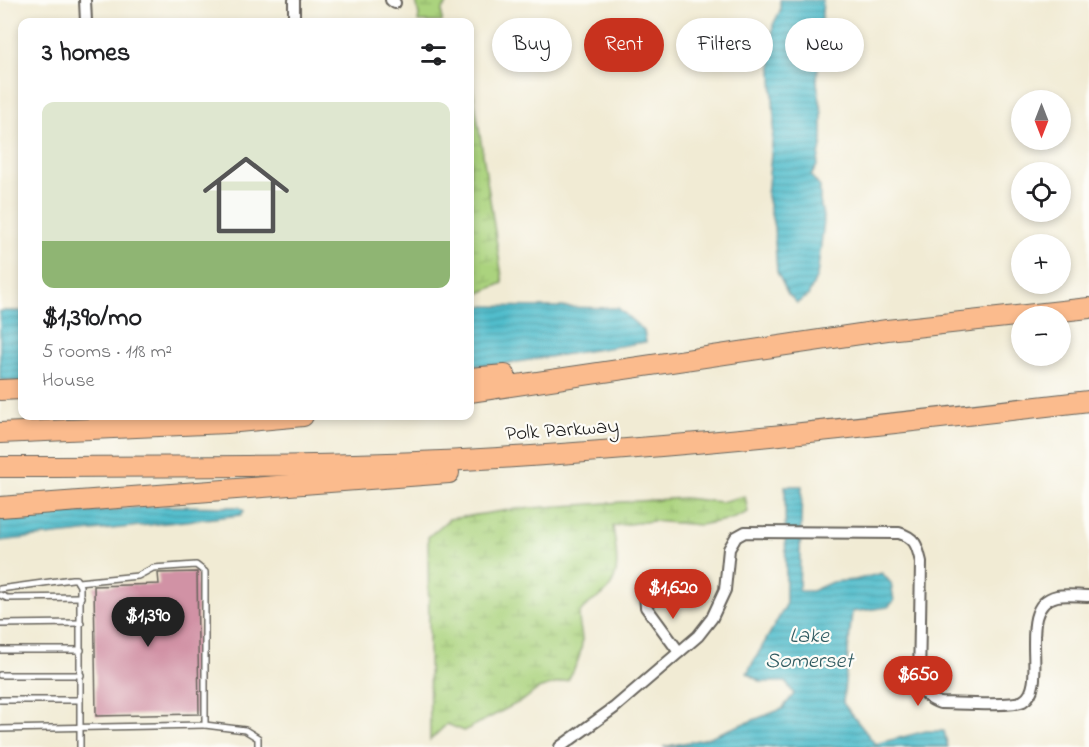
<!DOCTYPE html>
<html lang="en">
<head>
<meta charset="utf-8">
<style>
  :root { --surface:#fff; --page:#f6f6f6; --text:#202124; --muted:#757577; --accent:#c8321e }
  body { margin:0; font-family:"Indie Flower",sans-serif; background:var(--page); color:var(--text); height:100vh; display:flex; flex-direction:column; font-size:22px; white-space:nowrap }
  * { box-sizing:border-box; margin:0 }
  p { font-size:20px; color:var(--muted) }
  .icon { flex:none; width:33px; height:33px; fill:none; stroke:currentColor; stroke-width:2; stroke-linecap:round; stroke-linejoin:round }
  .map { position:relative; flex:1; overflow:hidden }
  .panel { position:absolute; left:18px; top:18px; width:456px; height:402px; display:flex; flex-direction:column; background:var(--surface); border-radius:12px; box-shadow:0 3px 9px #0003 }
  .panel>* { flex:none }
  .hud { position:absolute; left:492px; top:18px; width:507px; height:54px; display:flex; gap:12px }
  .needle { width:39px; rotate:180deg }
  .tools { position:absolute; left:1011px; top:90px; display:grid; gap:12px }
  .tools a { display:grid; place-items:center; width:60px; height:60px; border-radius:50%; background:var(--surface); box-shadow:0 3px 9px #0003; font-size:30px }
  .price { position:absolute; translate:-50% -51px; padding:0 14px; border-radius:21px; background:var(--accent); color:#fff; font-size:20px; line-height:39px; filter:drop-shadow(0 2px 3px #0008) }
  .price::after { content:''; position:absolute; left:50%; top:36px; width:18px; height:14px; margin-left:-9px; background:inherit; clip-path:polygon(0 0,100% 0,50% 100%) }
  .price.current { background:#222; color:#fff }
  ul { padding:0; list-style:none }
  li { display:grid; align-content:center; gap:12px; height:318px; padding:0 24px }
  li span { display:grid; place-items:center; height:186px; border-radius:12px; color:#555 }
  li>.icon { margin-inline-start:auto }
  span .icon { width:108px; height:108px; fill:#fffc; stroke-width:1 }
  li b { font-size:26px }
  h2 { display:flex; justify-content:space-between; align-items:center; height:72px; padding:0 24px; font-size:26px }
  .pill { padding:0 21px; border-radius:27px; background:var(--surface); box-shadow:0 3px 9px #0003; font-size:21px; line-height:54px }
  .pill.current { background:var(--accent); color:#fff }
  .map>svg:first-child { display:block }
</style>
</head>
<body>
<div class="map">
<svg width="1089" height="747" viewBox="0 0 1089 747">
  <defs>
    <pattern id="wetland-marsh" width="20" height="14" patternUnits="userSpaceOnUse" patternTransform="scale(1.5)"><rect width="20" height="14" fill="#abd37e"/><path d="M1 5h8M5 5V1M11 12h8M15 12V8" fill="none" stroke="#93b56c"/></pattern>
    <pattern id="water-rules" width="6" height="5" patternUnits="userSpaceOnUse" patternTransform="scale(1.5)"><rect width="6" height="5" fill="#51bdcc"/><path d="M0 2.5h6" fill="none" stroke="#4299a5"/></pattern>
  </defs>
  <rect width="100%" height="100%" fill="#fdfcf7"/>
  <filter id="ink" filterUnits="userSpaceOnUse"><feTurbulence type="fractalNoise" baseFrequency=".0167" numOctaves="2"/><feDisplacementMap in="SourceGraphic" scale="12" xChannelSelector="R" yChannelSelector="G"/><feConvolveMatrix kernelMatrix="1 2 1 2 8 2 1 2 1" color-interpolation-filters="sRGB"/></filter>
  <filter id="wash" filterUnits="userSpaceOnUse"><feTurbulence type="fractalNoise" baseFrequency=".008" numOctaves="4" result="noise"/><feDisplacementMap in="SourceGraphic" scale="24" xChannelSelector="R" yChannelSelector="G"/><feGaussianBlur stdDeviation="1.35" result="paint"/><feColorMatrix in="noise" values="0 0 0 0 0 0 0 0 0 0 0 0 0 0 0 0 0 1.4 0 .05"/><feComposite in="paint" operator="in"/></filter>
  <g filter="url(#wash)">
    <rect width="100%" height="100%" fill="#f1ebd4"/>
    <g fill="url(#wetland-marsh)" stroke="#64784d" stroke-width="1.5">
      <polygon points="416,0 450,0 442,10 442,22 418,22 419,15"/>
      <polygon points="470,71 503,283 470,297"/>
      <path d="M745 496 748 512 732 519 700 525 652 521 613 526C616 554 625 580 598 598 592 602 583 606 580 613 577 621 582 631 582 640 582 655 575 668 568 680L538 689 525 699 464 731 447 724 430 740 428 537 449 519 516 509 684 498 721 502Z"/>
    </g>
    <g fill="url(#water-rules)" stroke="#366c74" stroke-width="1.5">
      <polygon points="780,0 823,0 817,82 822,114 822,142 817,166 811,176 820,187 820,201 824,221 817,276 808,296 797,303 788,294 777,272 774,227 767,196 774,122 771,52 773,25 780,11"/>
      <polygon points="470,306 618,308 644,331 646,342 497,365 470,366"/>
      <polygon points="0,311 22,311 22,383 0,380"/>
      <polygon points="785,486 802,486 799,591 812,591 832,582 855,580 882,573 891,583 894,601 888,607 852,612 843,703 875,744 926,731 944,731 948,747 663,747 704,739 782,709 794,694 786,682 761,682 747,673 786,605"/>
      <polygon points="160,506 239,507 244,511 241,515 0,541 0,518"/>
    </g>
    <g id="blocks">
      <polygon fill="#d192a5" points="197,572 199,714 96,716 94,586 159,584 158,573"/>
    </g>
  </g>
  <g filter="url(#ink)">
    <use href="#blocks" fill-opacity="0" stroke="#67645c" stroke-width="1.5"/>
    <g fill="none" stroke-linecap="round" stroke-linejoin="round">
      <g stroke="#67645c" stroke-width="8">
        <g id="service">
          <polyline points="0,589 72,579 76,579 80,586 80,747"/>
          <polyline points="0,595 7,598 81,597"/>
          <polyline points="0,624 81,623"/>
          <polyline points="0,650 81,650"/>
          <polyline points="0,675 81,675"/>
          <polyline points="0,700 80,700"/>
          <polyline points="205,725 245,730 258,738 258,747"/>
          <polyline points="0,729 205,725 205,572 196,565 153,568 138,576 78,582"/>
        </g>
      </g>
      <g stroke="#67645c" stroke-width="14">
        <g id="minor">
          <polyline points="85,0 86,22"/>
          <polyline points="294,0 294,22"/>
          <polyline points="391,0 395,3"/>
          <polyline points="645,595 646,607 679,652"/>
          <path d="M560 747 614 708 698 636 712 618 725 590 729 549 736 537 745 532 899 533C916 538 917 546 921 562L919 683C923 694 929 699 940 703 956 703 1012 707 1023 701 1051 686 1013 606 1057 596 1066 594 1079 596 1089 596"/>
        </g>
      </g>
      <g stroke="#67645c" stroke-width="22">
        <g id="motorway">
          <polyline points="470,378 505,375"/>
          <polyline points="0,390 22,389"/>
          <polyline points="470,392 887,330 1089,308"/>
          <polyline points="0,433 227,423 303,416"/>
          <path d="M0 467C166 466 333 468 499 458 697 446 893 424 1089 401"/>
          <polyline points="0,507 449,473"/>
        </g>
      </g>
      <use href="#service" stroke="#fff" stroke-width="5"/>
      <use href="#minor" stroke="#fff" stroke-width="10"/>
      <use href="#motorway" stroke="#fbbb8d" stroke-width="20"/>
    </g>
  </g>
  <g text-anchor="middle" stroke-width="4.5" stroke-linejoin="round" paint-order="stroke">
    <g font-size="21" fill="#1c1c1c" stroke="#fdfcf7">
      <text transform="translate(562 429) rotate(-4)" y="7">Polk Parkway</text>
    </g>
    <g font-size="22" font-style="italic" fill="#315c62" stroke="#fdfcf7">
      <text x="809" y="642">Lake<tspan x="809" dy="25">Somerset</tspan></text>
    </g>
  </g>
</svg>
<div class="tools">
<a><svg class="needle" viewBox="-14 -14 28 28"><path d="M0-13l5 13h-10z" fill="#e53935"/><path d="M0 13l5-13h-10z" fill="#757577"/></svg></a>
<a><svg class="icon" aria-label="locate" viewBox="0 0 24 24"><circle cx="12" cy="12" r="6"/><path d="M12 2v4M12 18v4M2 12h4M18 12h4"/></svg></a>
<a>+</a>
<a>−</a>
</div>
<b class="price" style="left:673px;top:620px">$1,620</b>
<b class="price current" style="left:148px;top:648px">$1,390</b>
<b class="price" style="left:918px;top:707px">$650</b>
<div class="hud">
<a class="pill">Buy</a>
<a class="pill current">Rent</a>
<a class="pill">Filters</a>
<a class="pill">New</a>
</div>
<section class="panel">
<h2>3 homes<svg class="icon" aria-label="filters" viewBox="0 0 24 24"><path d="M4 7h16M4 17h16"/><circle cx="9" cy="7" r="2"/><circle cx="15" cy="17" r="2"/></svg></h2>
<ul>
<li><span style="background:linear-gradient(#dfe7d0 75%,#8fb573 0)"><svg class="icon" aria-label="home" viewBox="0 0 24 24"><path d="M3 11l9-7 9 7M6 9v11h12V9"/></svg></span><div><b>$1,390/mo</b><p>5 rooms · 118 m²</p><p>House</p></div></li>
</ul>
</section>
</div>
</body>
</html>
